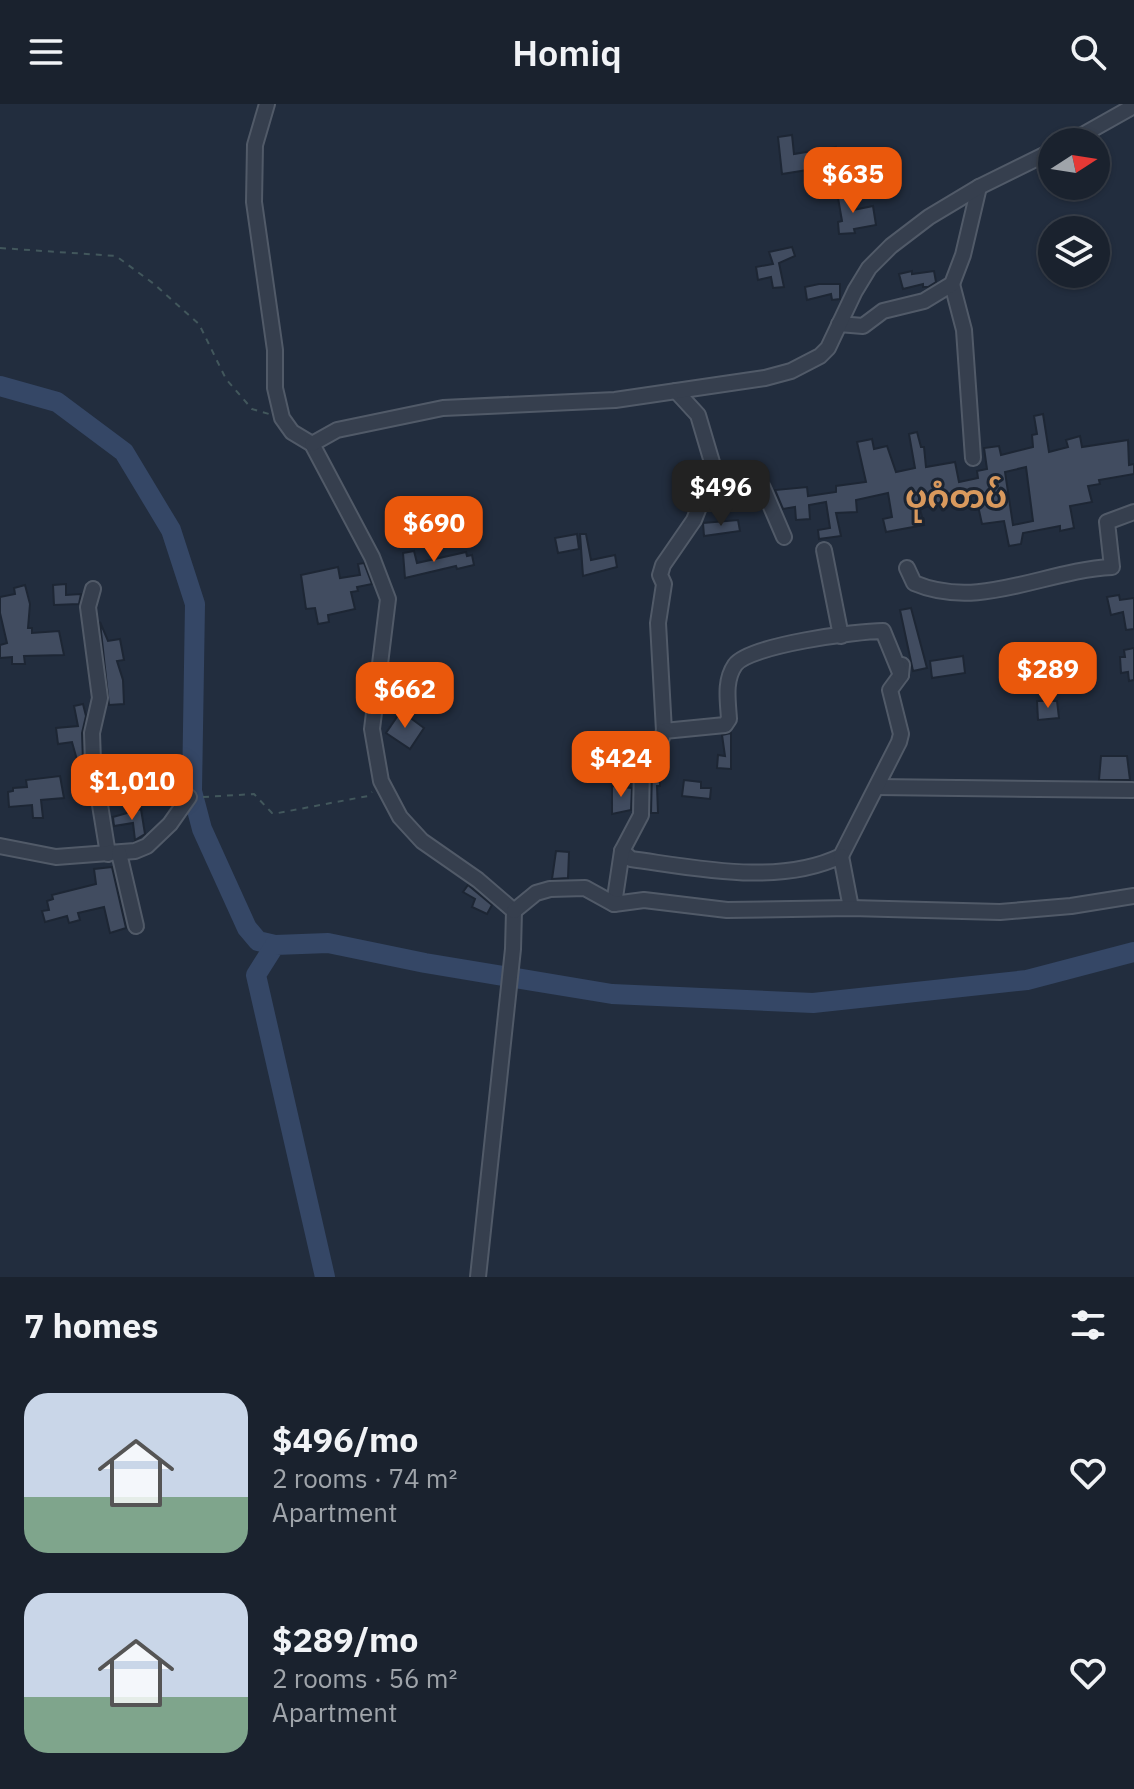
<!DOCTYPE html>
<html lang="en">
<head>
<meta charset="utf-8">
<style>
  :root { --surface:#1a222e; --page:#272f3a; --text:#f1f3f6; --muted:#9fa4aa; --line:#383f4a; --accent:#ea580c }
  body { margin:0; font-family:"IBM Plex Sans","Noto Sans Myanmar",sans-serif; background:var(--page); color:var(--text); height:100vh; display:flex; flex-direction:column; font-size:30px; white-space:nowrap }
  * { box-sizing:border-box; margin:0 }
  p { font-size:26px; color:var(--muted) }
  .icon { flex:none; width:44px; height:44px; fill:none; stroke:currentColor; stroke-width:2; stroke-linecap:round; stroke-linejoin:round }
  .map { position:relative; height:1173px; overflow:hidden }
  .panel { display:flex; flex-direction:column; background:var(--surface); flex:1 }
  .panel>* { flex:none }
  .needle { width:52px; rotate:78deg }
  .tools { position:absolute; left:1038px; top:24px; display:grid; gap:16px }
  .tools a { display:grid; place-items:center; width:72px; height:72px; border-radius:50%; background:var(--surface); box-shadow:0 2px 6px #0004,0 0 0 2px var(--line); font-size:40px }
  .price { position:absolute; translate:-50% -68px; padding:0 18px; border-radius:16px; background:var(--accent); color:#fff; font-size:26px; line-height:52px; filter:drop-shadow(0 2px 4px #0008) }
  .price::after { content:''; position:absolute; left:50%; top:48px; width:24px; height:18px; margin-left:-12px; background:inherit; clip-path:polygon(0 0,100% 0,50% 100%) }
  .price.active { background:#222; color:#fff }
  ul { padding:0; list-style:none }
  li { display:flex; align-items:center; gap:24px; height:200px; padding:0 24px }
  li span { display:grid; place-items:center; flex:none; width:224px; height:160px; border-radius:24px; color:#555 }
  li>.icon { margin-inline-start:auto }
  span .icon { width:96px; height:96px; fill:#fffc; stroke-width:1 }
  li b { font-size:34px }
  h2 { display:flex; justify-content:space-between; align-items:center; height:96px; padding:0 24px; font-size:34px }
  header { display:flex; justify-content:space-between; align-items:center; height:104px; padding:0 24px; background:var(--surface); font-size:36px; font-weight:600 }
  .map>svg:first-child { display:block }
</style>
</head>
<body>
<header><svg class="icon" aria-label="menu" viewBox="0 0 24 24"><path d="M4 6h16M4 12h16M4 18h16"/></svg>Homiq<svg class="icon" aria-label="search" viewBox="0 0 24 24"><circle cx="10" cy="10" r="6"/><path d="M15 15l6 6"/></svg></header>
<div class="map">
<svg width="1134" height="1173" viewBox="0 0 1134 1173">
  <rect width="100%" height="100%" fill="#222d3e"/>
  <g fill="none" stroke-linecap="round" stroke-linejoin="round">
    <g stroke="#354766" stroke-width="20">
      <polyline points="0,282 57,298 124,348 171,426 195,500 192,687 202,725 247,824 258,837 275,841"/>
      <polyline points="325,1173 256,871 275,841 328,839 425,859 612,890 813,899 1027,876 1134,848"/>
    </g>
  </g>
  <g fill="#414c60" stroke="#1d2634" stroke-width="2" fill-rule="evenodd">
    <polygon points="792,31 794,50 836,43 839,61 782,70 778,33"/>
    <polygon points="850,85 853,106 873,102 876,121 854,125 855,129 839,130 838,118 842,117 837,88"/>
    <polygon points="792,143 795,152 779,159 784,183 773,184 771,173 758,176 756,163 773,160 769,148"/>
    <polygon points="912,167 912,170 934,167 936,178 928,183 923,183 923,180 903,185 899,170"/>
    <polygon points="819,180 840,180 840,195 832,196 831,190 807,196 805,183"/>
    <path d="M1043 310 1049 348 1068 343 1066 336 1080 332 1082 343 1128 336 1129 361 1134 360V370L1099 376 1100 380 1088 382 1092 398 1070 402 1074 424 1060 427V422L1023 429 1021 440 1009 442 1004 417 982 420 975 388 920 405 924 421 886 428 883 415 892 413 888 389 856 396 857 408 836 409 841 432 819 435 818 426 830 424 826 398 809 401 810 415 796 416 795 403 783 405 775 386 807 383 808 392 836 388V382L866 378 857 338 872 335 874 345 887 342 896 368 915 364 909 330 917 328 921 343H924L926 363 955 358 959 378 978 374 977 367 987 365 984 344 999 342 1001 351 1033 343 1032 331 1037 330 1034 312ZM1026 363 1033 417 1013 421 1005 368Z"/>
    <polygon points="738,416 740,427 704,432 703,419"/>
    <polygon points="577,430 579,445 558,449 555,434"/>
    <polygon points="580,430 586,430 591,456 615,451 617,463 583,472"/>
    <polygon points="414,447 417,459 466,448 467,452 472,451 474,461 457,465 456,462 405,474 403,449"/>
    <polygon points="364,459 372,480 357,483 358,487 351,488 355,505 328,511 329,518 318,520 315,504 306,505 301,471 338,463 340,474 360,471 358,460"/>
    <polygon points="66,480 66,491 81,490 79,500 54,501 53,481"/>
    <polygon points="25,481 30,500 28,524 32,524 32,529 59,527 64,551 24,552 25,560 12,560 12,553 0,554 0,541 7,539 0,509 0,493 15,490 14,484"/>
    <polygon points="1119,491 1120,496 1134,494 1134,525 1126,526 1123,508 1111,511 1107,493"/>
    <polygon points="911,504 927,564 913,567 900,506"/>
    <polygon points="100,518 108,537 120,535 124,556 117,557 123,576 124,600 109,601"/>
    <polygon points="1134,544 1134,576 1129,577 1128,568 1121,569 1120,553 1125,553 1124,546"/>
    <polygon points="963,552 965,569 932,574 930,557"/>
    <polygon points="1037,597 1057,597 1059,614 1038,616"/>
    <polygon points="83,600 86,612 82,629 83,658 86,688 72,638 58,640 56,624 78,622 74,602"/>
    <polygon points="401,607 424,624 410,645 386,629"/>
    <polygon points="731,629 731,665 717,664 718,651 725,652 722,631"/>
    <polygon points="1101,652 1127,652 1130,676 1099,676"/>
    <polygon points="652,667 660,667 660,682 657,682 658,709 651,709"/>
    <polygon points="60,672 64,694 41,696 43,714 33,714 32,701 9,703 8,688 13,687 13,684 27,683 26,676"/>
    <polygon points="684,676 701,678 701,684 711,684 710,695 682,692"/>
    <polygon points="612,682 632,684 631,706 612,710"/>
    <polygon points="141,705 145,730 135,736 133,719 114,722 113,713"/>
    <polygon points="556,747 569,748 568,774 552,775"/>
    <polygon points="112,763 126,824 110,829 104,803 78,809 80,816 69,819 67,812 45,818 42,807 49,806 47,797 53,795 52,791 96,780 94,765"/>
    <polygon points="468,781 492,801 487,810 472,803 475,795 463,788"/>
  </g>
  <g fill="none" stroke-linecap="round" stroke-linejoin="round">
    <g stroke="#515a68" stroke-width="18">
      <g id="minor">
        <polyline points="267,0 255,41 254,98 275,246 275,284 282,314 292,328 312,340 372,453 388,495 372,625 381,677 400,713 422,737 478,776 514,807 513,845 478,1173"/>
        <polyline points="1070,38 1134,2"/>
        <polyline points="952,180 964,226 973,354"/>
        <polyline points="839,220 863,222 883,207 924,197 952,180 963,151 979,83"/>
        <polyline points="676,287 698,311 714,365 740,365 763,384 784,433"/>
        <polyline points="312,340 337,326 443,304 615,296 765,274 791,267 820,252 828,244 855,187 869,164 891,142 929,113 979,83 1052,47"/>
        <polyline points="824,446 841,532"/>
        <path d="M907 464 914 479C980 507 1045 466 1112 463L1107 418 1134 408"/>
        <polyline points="93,485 88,503 100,594 92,629 93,658 108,750"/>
        <polyline points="664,627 658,519 664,480 660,471 663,461 694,416 714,365"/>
        <polyline points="877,683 1132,686"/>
        <polyline points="0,742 56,753 135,747 147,742 170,720 189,693"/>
        <path d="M622 747 631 755C697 764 779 782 841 752L899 638 901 630 890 586 901 571 902 561"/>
        <polyline points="119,749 136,822"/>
        <polyline points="841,752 851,804"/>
        <path d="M614 800 622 747 641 711 642 660 656 652 664 627 725 621 729 615C728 597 724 577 735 561 749 541 857 527 883 527L901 571"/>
        <polyline points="514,807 536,789 550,785 585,784 614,800 644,796 727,806 851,804 1000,808 1071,802 1134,792"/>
      </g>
    </g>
    <g stroke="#42575c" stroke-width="2" stroke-dasharray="6 6" stroke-linecap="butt">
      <polyline points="0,144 116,152 154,180 199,220 226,275 252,305 269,310"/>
      <polyline points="203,693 254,690 272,709 278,709 368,692 372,688"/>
    </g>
    <use href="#minor" stroke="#363f4e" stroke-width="14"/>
  </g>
  <g text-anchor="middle" stroke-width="6" stroke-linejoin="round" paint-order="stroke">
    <g font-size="32" font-weight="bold" fill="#d9995d" stroke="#1b2432">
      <text x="956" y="404">ပုဂံတပ်</text>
    </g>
  </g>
</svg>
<div class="tools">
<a><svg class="needle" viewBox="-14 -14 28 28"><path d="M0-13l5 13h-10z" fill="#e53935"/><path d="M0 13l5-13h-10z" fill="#9fa4aa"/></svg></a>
<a><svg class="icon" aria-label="layers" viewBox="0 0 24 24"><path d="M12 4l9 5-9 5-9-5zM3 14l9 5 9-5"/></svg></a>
</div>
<b class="price" style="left:853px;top:111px">$635</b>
<b class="price active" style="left:721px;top:424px">$496</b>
<b class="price" style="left:434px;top:460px">$690</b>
<b class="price" style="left:1048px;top:606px">$289</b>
<b class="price" style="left:405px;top:626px">$662</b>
<b class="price" style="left:621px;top:695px">$424</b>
<b class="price" style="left:132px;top:718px">$1,010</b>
</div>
<section class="panel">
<h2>7 homes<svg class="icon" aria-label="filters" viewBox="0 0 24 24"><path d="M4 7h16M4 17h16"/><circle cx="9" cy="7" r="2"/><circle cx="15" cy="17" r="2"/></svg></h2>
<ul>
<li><span style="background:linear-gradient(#c9d6e8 65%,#7fa58c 0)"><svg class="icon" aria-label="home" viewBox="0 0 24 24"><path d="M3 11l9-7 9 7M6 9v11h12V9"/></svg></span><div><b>$496/mo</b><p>2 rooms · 74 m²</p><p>Apartment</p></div><svg class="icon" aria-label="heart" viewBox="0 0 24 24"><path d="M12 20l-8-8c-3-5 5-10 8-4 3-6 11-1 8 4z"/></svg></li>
<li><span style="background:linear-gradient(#c9d6e8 65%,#7fa58c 0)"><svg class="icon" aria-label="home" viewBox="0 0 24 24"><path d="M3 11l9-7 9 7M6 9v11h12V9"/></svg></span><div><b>$289/mo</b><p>2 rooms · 56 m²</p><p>Apartment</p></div><svg class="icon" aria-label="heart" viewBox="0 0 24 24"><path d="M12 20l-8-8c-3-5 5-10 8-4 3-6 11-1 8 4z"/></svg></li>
</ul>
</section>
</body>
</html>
